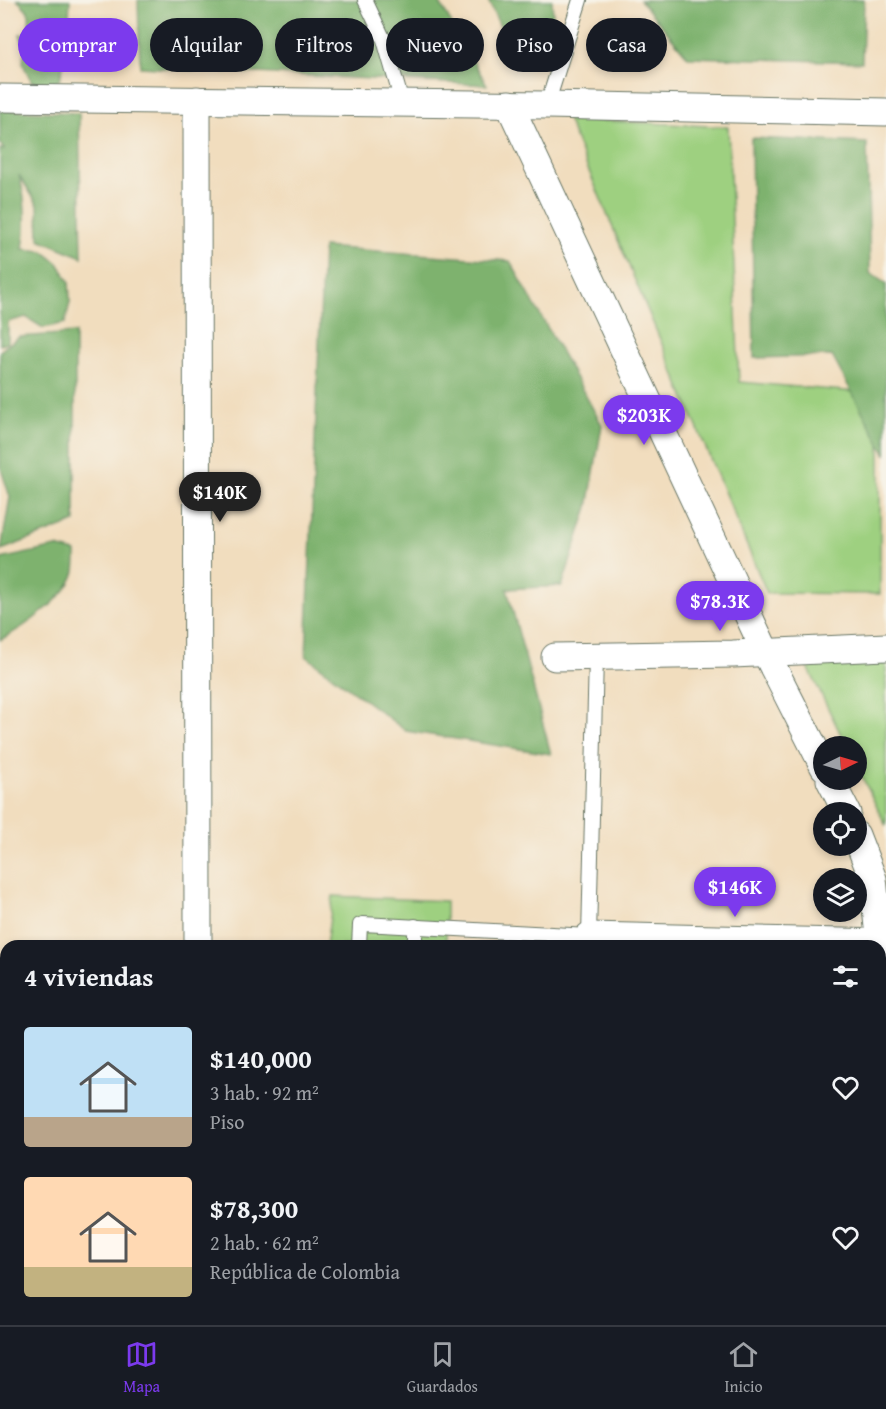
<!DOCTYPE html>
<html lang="es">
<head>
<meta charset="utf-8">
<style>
  :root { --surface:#171b24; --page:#20242c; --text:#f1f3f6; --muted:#9ea1a6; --line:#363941; --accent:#7c3aed }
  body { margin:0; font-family:"Gentium Book Plus",serif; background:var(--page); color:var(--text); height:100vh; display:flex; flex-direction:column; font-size:22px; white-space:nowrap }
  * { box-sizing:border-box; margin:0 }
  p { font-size:20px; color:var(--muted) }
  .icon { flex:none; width:33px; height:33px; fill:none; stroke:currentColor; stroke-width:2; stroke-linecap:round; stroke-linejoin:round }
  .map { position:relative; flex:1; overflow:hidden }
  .details { position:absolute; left:0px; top:940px; width:886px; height:386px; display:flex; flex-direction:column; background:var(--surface); border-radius:18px 18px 0 0; box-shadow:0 3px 9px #0003 }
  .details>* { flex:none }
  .top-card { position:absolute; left:18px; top:18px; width:850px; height:54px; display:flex; gap:12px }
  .needle { width:39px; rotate:85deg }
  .fabs { position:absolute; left:813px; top:736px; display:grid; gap:12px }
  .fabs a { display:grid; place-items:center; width:54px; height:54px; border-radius:50%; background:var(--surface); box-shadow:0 3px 9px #0003; font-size:30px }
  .price { position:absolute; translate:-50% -51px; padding:0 14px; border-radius:21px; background:var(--accent); color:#fff; font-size:20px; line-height:39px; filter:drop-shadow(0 2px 3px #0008) }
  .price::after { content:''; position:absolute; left:50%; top:36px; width:18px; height:14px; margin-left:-9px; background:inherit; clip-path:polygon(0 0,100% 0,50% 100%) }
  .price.on { background:#222; color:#fff }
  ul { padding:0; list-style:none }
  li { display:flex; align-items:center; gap:18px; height:150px; padding:0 24px }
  li span { display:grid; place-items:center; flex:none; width:168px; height:120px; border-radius:6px; color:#555 }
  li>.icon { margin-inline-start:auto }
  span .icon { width:72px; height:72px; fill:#fffc; stroke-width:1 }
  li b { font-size:26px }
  h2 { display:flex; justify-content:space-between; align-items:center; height:72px; padding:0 24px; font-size:26px }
  .chip { padding:0 21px; border-radius:27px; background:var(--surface); box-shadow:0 3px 9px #0003; font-size:21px; line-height:54px }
  .chip.on { background:var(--accent); color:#fff }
  .dock { display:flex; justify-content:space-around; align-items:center; height:84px; border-top:2px solid var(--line); background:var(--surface); font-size:16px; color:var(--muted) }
  .dock a { display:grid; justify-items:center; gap:3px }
  .dock .on { color:var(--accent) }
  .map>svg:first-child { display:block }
</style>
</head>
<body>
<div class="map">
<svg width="886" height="1325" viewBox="0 0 886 1325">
  <rect width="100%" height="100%" fill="#f7f3e8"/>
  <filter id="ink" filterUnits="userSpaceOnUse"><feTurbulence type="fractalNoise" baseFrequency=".0167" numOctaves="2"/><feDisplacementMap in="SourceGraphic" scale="12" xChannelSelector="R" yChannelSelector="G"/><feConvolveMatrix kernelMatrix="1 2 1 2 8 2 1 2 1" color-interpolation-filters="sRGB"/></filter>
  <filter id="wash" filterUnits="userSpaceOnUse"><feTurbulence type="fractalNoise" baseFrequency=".008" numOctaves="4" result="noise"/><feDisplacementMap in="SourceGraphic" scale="24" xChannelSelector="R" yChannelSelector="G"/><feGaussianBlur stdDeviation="1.35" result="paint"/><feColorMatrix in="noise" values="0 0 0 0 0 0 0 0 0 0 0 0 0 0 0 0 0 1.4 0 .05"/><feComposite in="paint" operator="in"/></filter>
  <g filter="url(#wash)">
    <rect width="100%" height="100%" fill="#f1ddbe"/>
    <g fill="#9ed080" stroke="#5e865a" stroke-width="1.5">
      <polygon points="567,119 728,127 739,382 880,394 880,594 767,593"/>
      <polygon points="886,657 886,826 857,766 856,747 847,747 805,661"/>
      <polygon points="333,896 446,901 446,946 326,946"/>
    </g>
    <g fill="#7eb26e" stroke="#4e7851" stroke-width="1.5">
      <path d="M17 0H70L67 50 60 79 52 86 32 82 23 64 24 54 32 49 23 43 20 34 29 35 37 31 29 25C31 11 26 8 17 0Z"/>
      <polygon points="138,0 438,0 487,85 140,67"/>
      <polygon points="488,0 552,0 555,54 503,33"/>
      <polygon points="640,0 864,0 862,62 688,57"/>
      <path d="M0 110 79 113 82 257 39 239 38 205 19 175C26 199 27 224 23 249L43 251 58 263 69 281 70 302 65 323 43 328 26 317 8 322V343L0 345V149L4 150 0 143Z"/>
      <polygon points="751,138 867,143 870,273 886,284 886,455 832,356 754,358"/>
      <polygon points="323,247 510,261 602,425 588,507 562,586 507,589 551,754 406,731 306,656"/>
      <polygon points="75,333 75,522 1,550 10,497 0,466 0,351 19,337"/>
      <path d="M56 547 76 552C76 558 76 565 75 571 69 597 23 628 0 640V559Z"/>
      <polygon points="425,1320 644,1320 645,1325 425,1325"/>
      <polygon points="688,1320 861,1320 861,1325 689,1325"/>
    </g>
  </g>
  <g filter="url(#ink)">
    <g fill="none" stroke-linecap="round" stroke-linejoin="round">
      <g stroke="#687564" stroke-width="16">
        <g id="service">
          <polyline points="365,0 384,40 402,102"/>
          <polyline points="547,105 580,0"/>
          <polyline points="359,946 360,925 363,924 589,936 596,657"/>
          <polyline points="415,946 415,926"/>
        </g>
      </g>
      <g stroke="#687564" stroke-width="29">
        <g id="minor">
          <polyline points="0,98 547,105 886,112"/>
          <polyline points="197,100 198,946"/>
          <polyline points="509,104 766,653 824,767"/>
          <polyline points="555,657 733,654 886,647"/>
          <polyline points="830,780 847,813"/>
          <polyline points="856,835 873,879 880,946"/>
          <polyline points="589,936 886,943"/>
          <polyline points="880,1002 885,1325"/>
          <polyline points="199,1320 199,1325"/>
          <polyline points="411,1325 411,1320"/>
        </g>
      </g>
      <use href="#service" stroke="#fff" stroke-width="14"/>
      <use href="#minor" stroke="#fff" stroke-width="27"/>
    </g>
  </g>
</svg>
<div class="fabs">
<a><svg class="needle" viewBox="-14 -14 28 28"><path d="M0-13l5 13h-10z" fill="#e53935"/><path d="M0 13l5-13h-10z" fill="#9ea1a6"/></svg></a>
<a><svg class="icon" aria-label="locate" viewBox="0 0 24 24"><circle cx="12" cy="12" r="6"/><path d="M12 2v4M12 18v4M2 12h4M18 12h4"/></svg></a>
<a><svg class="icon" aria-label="layers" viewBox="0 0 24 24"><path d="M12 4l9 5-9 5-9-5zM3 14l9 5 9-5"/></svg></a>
</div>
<b class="price" style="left:644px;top:446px">$203K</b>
<b class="price on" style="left:220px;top:523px">$140K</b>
<b class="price" style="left:720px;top:632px">$78.3K</b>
<b class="price" style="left:735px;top:918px">$146K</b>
<div class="top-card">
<a class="chip on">Comprar</a>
<a class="chip">Alquilar</a>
<a class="chip">Filtros</a>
<a class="chip">Nuevo</a>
<a class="chip">Piso</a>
<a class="chip">Casa</a>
</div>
<section class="details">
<h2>4 viviendas<svg class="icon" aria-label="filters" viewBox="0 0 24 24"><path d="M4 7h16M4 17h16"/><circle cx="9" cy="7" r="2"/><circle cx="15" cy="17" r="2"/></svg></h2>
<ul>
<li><span style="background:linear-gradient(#bfe0f5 75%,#b9a48a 0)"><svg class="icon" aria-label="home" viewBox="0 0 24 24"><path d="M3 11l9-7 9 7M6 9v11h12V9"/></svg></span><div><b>$140,000</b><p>3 hab. · 92 m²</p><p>Piso</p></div><svg class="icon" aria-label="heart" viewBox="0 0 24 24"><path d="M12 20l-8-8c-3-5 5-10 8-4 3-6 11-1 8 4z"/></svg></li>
<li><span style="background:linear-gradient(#ffd9b3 75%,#c2b280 0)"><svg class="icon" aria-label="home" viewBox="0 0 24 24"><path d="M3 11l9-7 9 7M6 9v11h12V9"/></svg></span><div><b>$78,300</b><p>2 hab. · 62 m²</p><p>República de Colombia</p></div><svg class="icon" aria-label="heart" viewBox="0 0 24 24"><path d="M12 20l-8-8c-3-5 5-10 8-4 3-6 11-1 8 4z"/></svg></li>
</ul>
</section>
</div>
<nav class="dock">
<a class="on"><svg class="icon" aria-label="map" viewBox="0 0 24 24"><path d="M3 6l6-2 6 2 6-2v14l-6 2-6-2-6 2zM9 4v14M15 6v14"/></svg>Mapa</a>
<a><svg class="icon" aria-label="saved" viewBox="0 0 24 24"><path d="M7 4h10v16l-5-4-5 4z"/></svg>Guardados</a>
<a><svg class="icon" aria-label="home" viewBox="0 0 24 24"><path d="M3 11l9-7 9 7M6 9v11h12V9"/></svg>Inicio</a>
</nav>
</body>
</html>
